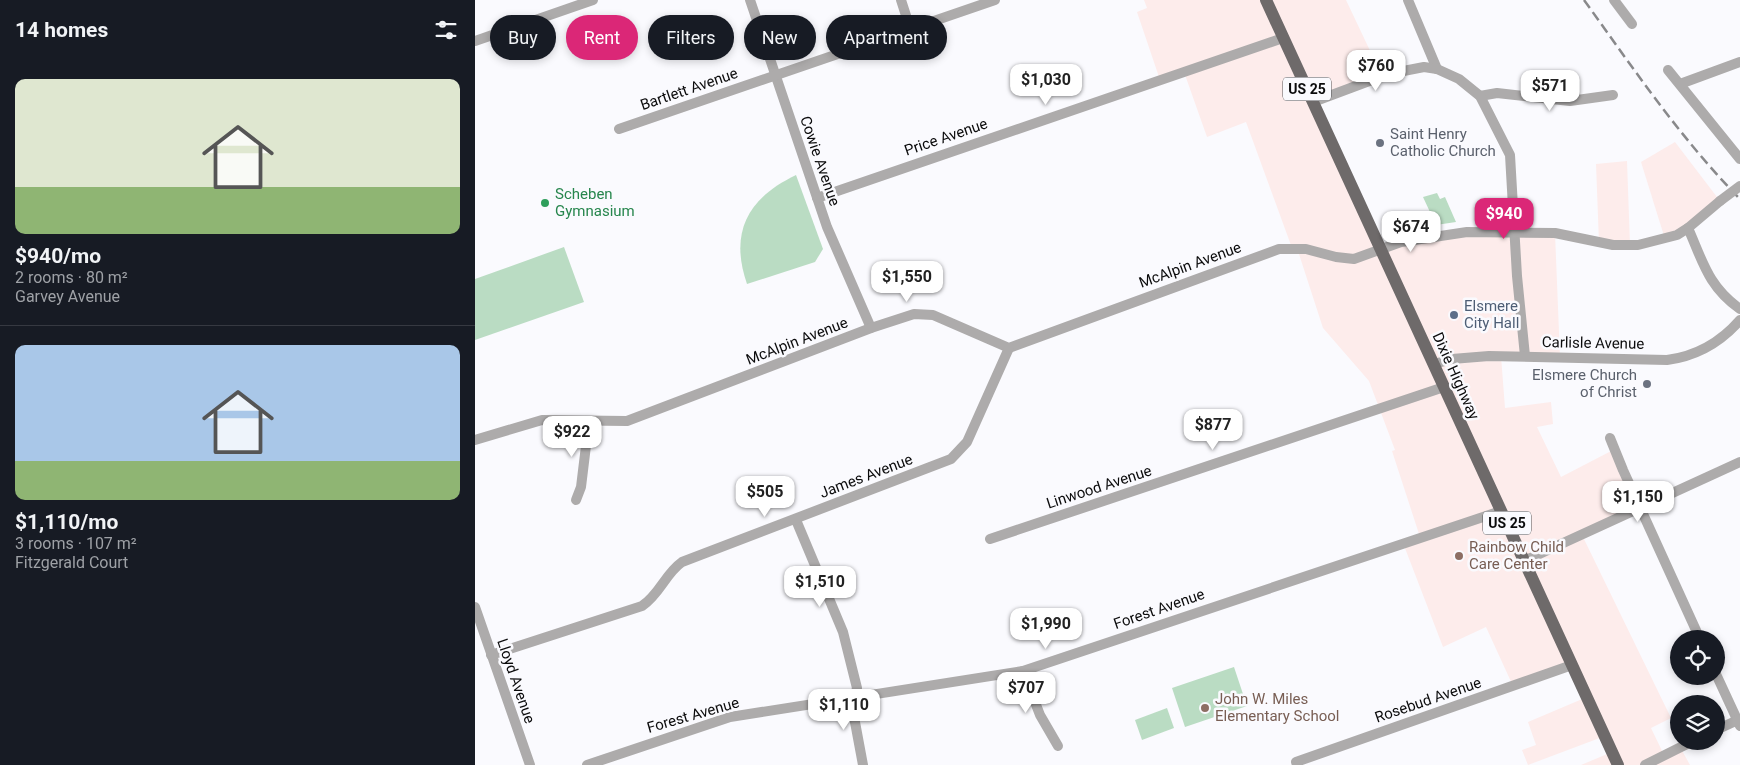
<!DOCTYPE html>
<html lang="en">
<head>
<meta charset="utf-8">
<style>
  :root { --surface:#171b24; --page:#20242c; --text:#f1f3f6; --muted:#9ea1a6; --line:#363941; --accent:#db2777 }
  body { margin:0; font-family:Roboto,sans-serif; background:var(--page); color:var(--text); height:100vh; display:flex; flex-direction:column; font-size:19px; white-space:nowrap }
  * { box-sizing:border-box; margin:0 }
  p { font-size:16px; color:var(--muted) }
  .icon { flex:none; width:28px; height:28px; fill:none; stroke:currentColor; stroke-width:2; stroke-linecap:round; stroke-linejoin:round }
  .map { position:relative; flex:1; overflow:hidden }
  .details { display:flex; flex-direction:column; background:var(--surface); width:475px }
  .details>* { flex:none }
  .top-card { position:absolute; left:15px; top:15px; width:475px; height:45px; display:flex; gap:10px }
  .fabs { position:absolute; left:1195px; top:630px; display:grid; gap:10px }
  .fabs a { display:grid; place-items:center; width:55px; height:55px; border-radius:50%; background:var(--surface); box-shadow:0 2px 8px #0003; font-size:25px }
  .price { position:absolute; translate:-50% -42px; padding:0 11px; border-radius:10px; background:#fff; color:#222; font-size:16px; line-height:32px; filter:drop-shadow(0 1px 2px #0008) }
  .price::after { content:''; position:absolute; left:50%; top:30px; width:15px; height:11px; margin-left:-8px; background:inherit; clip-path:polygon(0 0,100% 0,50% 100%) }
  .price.active { background:var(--accent); color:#fff }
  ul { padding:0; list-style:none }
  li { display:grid; align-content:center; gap:10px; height:265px; padding:0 15px }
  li+li { border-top:1px solid var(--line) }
  li span { display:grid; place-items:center; height:155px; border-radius:10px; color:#555 }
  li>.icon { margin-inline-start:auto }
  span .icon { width:90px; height:90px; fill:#fffc; stroke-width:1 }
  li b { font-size:21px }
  h2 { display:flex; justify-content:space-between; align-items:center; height:60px; padding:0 15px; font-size:21px }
  .tag { padding:0 18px; border-radius:22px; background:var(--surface); box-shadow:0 2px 8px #0003; font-size:18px; line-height:45px }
  .tag.active { background:var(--accent); color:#fff }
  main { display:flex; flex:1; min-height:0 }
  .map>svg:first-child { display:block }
</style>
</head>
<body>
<main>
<section class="details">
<h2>14 homes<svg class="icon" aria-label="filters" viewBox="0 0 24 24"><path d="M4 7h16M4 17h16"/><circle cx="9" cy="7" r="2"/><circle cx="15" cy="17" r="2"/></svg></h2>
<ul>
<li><span style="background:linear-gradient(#dfe7d0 70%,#8fb573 0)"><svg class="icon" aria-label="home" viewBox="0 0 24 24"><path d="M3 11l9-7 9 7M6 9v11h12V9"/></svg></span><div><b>$940/mo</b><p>2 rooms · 80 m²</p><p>Garvey Avenue</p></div></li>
<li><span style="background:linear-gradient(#a9c7e8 75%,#8fb573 0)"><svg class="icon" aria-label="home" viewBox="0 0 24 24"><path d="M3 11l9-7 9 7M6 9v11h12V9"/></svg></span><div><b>$1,110/mo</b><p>3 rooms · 107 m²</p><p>Fitzgerald Court</p></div></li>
</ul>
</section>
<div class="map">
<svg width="1265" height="765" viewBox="0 0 1265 765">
  <rect width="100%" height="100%" fill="#fafafe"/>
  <g fill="#fdeceb">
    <polygon points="669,0 871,0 907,76 839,102 905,249 965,235 1080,233 1085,357 1026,356 1030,408 1076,402 1078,424 1062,427 1086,477 1140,449 1165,508 1107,535 1196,718 1176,728 1189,755 1205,747 1215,765 1106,765 1137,752 1130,736 1053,765 1047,750 1061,745 1053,722 1112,697 1098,665 1038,686 1011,627 968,647 928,543 945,537 917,451 920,450 894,381 848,328 822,248 817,248 771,122 732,137 709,72 685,80 662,12 672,8"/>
    <polygon points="1200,142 1245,201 1190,239 1166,162"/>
    <polygon points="1152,161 1155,245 1124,243 1121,164"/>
  </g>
  <g fill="#badcc3">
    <path d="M321 175 348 249 340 262 272 284C254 232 273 198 321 175Z"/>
    <polygon points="962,193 965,199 970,197 981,222 961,225 948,197"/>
    <polygon points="89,247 109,302 0,340 0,279"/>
    <polygon points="759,667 772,706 710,727 697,688"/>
    <polygon points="692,708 699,728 667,740 660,720"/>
  </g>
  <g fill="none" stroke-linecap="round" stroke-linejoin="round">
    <g stroke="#adabab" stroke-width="10">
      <polyline points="275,0 352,227 396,328"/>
      <polyline points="426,0 435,28"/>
      <polyline points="933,0 962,69"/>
      <polyline points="1139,0 1157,24"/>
      <polyline points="0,41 118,0"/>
      <polyline points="1193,70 1265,159"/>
      <polyline points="1205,84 1265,62"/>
      <polyline points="1005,96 1022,93 1095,101 1138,95"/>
      <polyline points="838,102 913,74 949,67 962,69 984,79 1005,96 1035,155 1042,276 1050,356"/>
      <polyline points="144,129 520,0"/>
      <polyline points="342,198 808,38"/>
      <path d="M1213 228C1228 262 1233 286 1265 309"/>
      <path d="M959 364 977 359 1014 356 1192 360C1222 356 1245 343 1265 320"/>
      <polyline points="1135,438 1148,470 1225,639"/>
      <polyline points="0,440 67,420 152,421 396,328 439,314 458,315 534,348 804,249 831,249 861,257 879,259 926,242 992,232 1080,233 1138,245 1163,245 1202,235 1213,228 1245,201"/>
      <polyline points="101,500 106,487 114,421"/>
      <polyline points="321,520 368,632 382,688 377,706 388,765"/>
      <polyline points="515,539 969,387"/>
      <polyline points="1049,561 1265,462"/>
      <polyline points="0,607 55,765"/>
      <path d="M16 655 167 606C185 594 190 574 207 562L476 459 492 442 534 348"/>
      <polyline points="548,671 565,715 583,746"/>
      <polyline points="1241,674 1265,726"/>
      <polyline points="1241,730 1265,719"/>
      <polyline points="112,765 255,717 548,671 1026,511"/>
      <polyline points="822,765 821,762 1097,665"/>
      <polyline points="1170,765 1218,741"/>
    </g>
    <polyline stroke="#6e6a6a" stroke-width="12" points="791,0 1143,765"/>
    <path stroke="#89898b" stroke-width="2.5" stroke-dasharray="10 5" stroke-linecap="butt" d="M1109 0C1158 68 1206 139 1265 199"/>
    <polyline stroke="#adabab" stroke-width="10" points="1245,201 1265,186"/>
  </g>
  <g fill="#6b7280" stroke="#fafafe" stroke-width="2">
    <circle cx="905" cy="143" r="5"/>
    <circle cx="1172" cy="384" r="5"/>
  </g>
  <circle fill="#2e9e5b" stroke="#fafafe" stroke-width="2" cx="70" cy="203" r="5"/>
  <circle fill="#5c6f8a" stroke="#fafafe" stroke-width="2" cx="979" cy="315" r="5"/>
  <g fill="#8d6e63" stroke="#fafafe" stroke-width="2">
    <circle cx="984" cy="556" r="5"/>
    <circle cx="730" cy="708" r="5"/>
  </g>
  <g text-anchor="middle" stroke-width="5" stroke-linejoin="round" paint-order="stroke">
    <g fill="#fafafe" stroke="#535355" stroke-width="1">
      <rect x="808" y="77.5" width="48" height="23" rx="4"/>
      <rect x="1008" y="511.5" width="48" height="23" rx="4"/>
    </g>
    <g font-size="14" font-weight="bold" fill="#0b0b0c">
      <text x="832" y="94">US 25</text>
      <text x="1032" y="528">US 25</text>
    </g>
    <g font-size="15" fill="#0b0b0c" stroke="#fafafe">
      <text transform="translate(214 89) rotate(-19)" y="5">Bartlett Avenue</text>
      <text transform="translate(471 137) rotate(-19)" y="5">Price Avenue</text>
      <text transform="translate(345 161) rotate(71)" y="5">Cowie Avenue</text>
      <text transform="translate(715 265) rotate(-20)" y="5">McAlpin Avenue</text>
      <text transform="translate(322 341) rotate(-21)" y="5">McAlpin Avenue</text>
      <text transform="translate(1118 343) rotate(1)" y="5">Carlisle Avenue</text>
      <text transform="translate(981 376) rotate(66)" y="5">Dixie Highway</text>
      <text transform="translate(391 476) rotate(-21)" y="5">James Avenue</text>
      <text transform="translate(624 487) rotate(-18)" y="5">Linwood Avenue</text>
      <text transform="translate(684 609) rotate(-19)" y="5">Forest Avenue</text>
      <text transform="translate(41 681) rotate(71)" y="5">Lloyd Avenue</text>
      <text transform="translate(953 700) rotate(-19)" y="5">Rosebud Avenue</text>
      <text transform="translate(218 715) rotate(-16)" y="5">Forest Avenue</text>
    </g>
    <g font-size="15" fill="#5b616d" stroke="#fafafe" text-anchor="start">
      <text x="915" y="139">Saint Henry<tspan x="915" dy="17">Catholic Church</tspan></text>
      <text x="1162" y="380" text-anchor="end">Elsmere Church<tspan x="1162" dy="17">of Christ</tspan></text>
    </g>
    <g font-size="15" fill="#27864d" stroke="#fafafe" text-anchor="start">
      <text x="80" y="199">Scheben<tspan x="80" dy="17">Gymnasium</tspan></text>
    </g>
    <g font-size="15" fill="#4e5e75" stroke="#fafafe" text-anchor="start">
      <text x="989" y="311">Elsmere<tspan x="989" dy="17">City Hall</tspan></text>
    </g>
    <g font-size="15" fill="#785e54" stroke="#fafafe" text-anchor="start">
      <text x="994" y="552">Rainbow Child<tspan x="994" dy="17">Care Center</tspan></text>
      <text x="740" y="704">John W. Miles<tspan x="740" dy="17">Elementary School</tspan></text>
    </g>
  </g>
</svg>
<div class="fabs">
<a><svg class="icon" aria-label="locate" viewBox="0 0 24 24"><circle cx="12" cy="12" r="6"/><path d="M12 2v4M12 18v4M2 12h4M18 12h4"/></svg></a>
<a><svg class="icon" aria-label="layers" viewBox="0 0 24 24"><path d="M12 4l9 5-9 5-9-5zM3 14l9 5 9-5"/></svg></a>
</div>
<b class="price" style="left:901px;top:92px">$760</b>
<b class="price" style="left:571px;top:106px">$1,030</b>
<b class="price" style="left:1075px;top:112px">$571</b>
<b class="price active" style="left:1029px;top:240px">$940</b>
<b class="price" style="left:936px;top:253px">$674</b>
<b class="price" style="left:432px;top:303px">$1,550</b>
<b class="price" style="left:738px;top:451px">$877</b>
<b class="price" style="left:97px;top:458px">$922</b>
<b class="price" style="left:290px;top:518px">$505</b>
<b class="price" style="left:1163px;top:523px">$1,150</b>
<b class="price" style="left:345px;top:608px">$1,510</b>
<b class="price" style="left:571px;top:650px">$1,990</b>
<b class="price" style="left:551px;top:714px">$707</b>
<b class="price" style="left:369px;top:731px">$1,110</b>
<div class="top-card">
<a class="tag">Buy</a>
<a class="tag active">Rent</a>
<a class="tag">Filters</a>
<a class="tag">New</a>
<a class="tag">Apartment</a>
</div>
</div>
</main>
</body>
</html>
